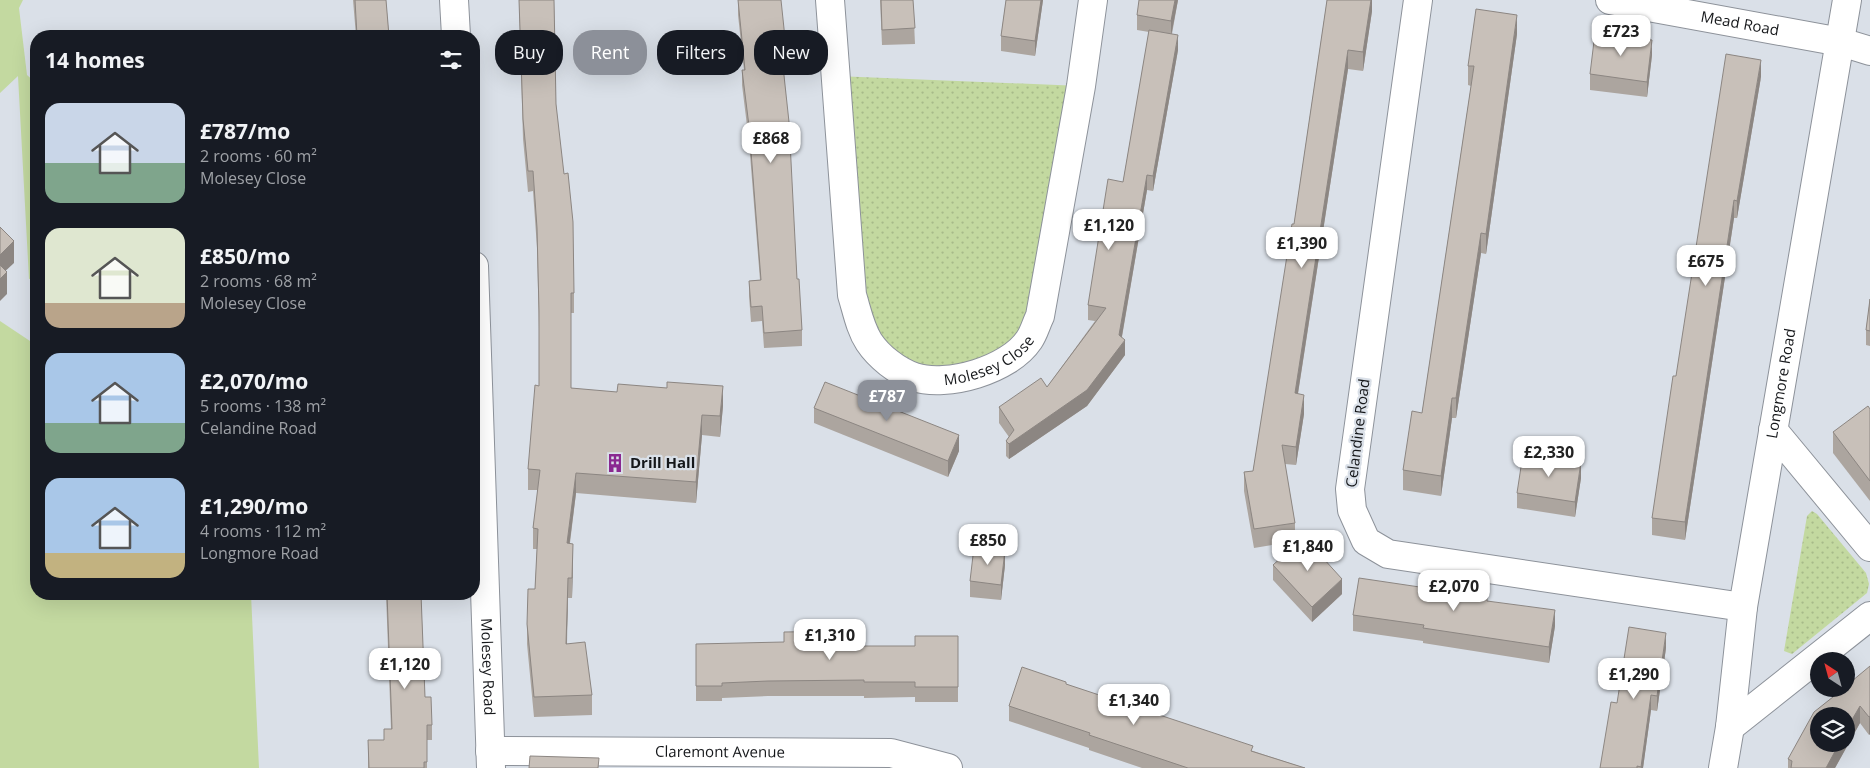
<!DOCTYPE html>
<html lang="en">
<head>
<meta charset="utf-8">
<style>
  :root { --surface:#171b24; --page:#242831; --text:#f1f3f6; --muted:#9ea1a6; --accent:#8c9099 }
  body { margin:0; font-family:"Open Sans",sans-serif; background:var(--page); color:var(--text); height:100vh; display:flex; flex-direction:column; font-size:19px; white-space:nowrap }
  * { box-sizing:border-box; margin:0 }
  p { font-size:16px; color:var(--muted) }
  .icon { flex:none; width:28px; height:28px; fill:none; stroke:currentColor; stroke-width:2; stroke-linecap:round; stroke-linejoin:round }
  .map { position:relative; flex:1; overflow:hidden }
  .side { position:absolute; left:30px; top:30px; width:450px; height:570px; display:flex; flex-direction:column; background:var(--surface); border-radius:20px; box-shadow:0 5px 20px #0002 }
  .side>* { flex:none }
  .top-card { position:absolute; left:495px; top:30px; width:475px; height:45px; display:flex; gap:10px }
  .needle { width:32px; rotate:324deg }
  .buttons { position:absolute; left:1810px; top:652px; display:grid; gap:10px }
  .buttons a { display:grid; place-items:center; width:45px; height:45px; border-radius:50%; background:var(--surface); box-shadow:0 5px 20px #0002; font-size:25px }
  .price { position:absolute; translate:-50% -42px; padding:0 11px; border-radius:10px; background:#fff; color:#222; font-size:16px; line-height:32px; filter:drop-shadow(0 1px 2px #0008) }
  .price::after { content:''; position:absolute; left:50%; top:30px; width:15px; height:11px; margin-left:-8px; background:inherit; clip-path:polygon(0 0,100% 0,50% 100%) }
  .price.selected { background:var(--accent); color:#fff }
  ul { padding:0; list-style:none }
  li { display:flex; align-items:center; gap:15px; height:125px; padding:0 15px }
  li span { display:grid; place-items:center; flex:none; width:140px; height:100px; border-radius:15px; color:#555 }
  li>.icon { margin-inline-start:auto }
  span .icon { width:60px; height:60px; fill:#fffc; stroke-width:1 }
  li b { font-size:21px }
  h2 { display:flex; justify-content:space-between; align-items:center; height:60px; padding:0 15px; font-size:21px }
  .tag { padding:0 18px; border-radius:20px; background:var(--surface); box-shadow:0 5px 20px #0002; font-size:18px; line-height:45px }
  .tag.selected { background:var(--accent); color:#fff }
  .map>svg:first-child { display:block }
</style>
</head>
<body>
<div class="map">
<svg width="1870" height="768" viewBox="0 0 1870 768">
  <defs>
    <pattern id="grass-dots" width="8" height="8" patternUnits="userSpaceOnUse" patternTransform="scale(1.25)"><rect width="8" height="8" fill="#c3d9a0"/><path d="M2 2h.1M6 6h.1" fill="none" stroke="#a7ba89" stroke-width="1.8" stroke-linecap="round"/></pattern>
  </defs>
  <rect width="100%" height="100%" fill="#dae0e8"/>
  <g fill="url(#grass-dots)">
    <polygon points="836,76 1081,86 1029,341 942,380 869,342"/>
    <polygon points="1812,511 1817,514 1866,573 1869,584 1867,593 1792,654 1784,651 1807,516"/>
  </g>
  <g fill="#c3d9a0">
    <polygon points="0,0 23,0 19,8 27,75 36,83 36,278 29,279 18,76 0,93"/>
    <polygon points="0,321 36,345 36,594 251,594 259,768 0,768"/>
  </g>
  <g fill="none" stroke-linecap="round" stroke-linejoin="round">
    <g stroke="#8d929a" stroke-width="30">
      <g id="minor">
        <path id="s1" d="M830 0 852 295C857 311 860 328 869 342 879 357 897 371 914 377 947 388 1009 370 1029 340 1034 333 1036 324 1040 316L1081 86 1093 0"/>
        <polyline points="1418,0 1350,489 1352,510 1366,541 1388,554 1743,607"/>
        <path id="s2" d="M1610 0 1841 42 1870 51"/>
        <polyline points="1773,430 1870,547"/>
        <polyline points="1730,727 1870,616"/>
        <path id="s3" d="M490 751 891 753 948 768"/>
        <path id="s4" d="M1723 768 1730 727 1743 607 1847 0"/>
      </g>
    </g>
    <g stroke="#8d929a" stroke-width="30">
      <g id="tertiary">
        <polyline points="454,0 456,36"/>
        <path id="s5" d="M474 266 491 768"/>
      </g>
    </g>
    <use href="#minor" stroke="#fff" stroke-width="28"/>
    <use href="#tertiary" stroke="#fff" stroke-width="28"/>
  </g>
  <g fill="#aca59f">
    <polygon points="353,0 386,0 389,36 356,36"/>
    <polygon points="519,0 554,0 556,104 574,293 574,313 571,313 571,388 723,406 720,437 702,435 696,503 576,493 570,543 573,564 572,598 568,598 567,644 592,695 592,715 534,717 527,644 527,624 535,589 537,549 533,549 533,528 538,490 528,490 528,469 539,386 539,330 537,248 533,191 528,192 523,139"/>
    <polygon points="738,0 787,57 787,72 784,72 797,279 802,330 802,346 764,348 762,321 751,322 749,296 749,281 760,280 749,142 742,85 742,70 744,70 738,15"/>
    <polygon points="880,0 913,0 915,44 882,45"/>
    <polygon points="1006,0 1043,0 1035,56 1001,51 1001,36"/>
    <polygon points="1178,0 1172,34 1178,50 1153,191 1147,190 1122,337 1125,355 1087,406 1009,459 1006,456 1006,441 1009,437 999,423 999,407 1047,387 1095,321 1088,320 1088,305 1123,182 1149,32 1137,30 1137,15"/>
    <polygon points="1327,0 1372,0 1372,11 1363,71 1348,69 1298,394 1304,414 1296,465 1285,464 1295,523 1295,541 1254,548 1244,491 1244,472 1253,471 1294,224"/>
    <polygon points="1517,34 1486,254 1481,253 1456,418 1452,418 1441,496 1403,490 1403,470 1422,413 1471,86 1468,85 1468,66"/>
    <polygon points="1652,55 1647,97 1590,90 1590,74"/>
    <polygon points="1761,77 1737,218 1734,218 1685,540 1652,535 1652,518 1676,376"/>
    <polygon points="1870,299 1870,346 1866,345 1866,330"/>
    <polygon points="814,408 959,451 948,477 814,423"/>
    <polygon points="1870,409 1870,501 1833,453 1833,432"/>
    <polygon points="1581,478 1575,517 1517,508 1517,493"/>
    <polygon points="1005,565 1001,600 970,597 970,581"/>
    <polygon points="1273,565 1342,594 1312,622 1273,580"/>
    <polygon points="386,594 421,594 425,697 432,725 432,740 427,740 427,768 368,768 368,740 384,740 384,729 391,729"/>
    <polygon points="1487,601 1555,626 1549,663 1423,643 1423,641 1353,631 1353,615"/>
    <polygon points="958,636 958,702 915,702 915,697 864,698 864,696 768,696 722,698 722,701 696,701 696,644 853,646 915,646"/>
    <polygon points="1666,648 1657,711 1651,710 1643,768 1600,768 1617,703"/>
    <polygon points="1870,666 1870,734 1869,735 1860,723 1835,768 1788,768 1788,759"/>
    <polygon points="1066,684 1253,751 1305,768 1142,768 1089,750 1089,748 1009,721 1009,706"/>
  </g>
  <g fill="#8c8682">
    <polygon points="1041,0 1043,0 1035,56 1035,41"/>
    <polygon points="1175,0 1178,0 1171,36 1171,21"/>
    <polygon points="1371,0 1372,0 1372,11 1363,71 1363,52"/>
    <polygon points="1517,15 1517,34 1486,254 1486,234"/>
    <polygon points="1178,35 1178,50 1153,191 1153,176"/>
    <polygon points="1652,40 1652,55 1647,97 1647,82"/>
    <polygon points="1348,50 1348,69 1295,412 1295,393"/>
    <polygon points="1761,60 1761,77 1737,218 1737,201"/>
    <polygon points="1147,175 1147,190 1120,347 1125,340 1125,355 1087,406 1009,459 1009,444 1119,335"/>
    <polygon points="1734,200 1734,218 1685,540 1685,522"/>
    <polygon points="1481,233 1481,253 1456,418 1456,398"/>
    <polygon points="14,241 14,263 0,276 0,255"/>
    <polygon points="7,272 7,294 0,301 0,279"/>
    <polygon points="723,386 723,406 720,437 720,416"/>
    <polygon points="1304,395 1304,414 1296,465 1296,447"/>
    <polygon points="1452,398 1452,418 1441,496 1441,476"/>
    <polygon points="702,415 702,435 696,503 696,482"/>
    <polygon points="959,435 959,451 948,477 948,461"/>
    <polygon points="1581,462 1581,478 1575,517 1575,502"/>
    <polygon points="576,473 576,493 567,563 567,543"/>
    <polygon points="573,544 573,564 572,598 572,578"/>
    <polygon points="1005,550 1005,565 1001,600 1001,585"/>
    <polygon points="568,578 568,598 566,664 566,644"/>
    <polygon points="1342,579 1342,594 1312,622 1312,607"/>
    <polygon points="1555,610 1555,626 1549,663 1549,647"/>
    <polygon points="1666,633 1666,648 1657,711 1657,696"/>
    <polygon points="1651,695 1651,710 1643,768 1641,768"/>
    <polygon points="1860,706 1860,723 1835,768 1826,768 1839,744 1846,744 1846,730"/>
    <polygon points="1870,716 1870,734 1869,735 1869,717"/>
  </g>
  <g fill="#c8c0b9" stroke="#8c8682">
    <polygon points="355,0 386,0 389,36 357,36"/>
    <polygon points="519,0 554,0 556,104 564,174 568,173 573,222 574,293 571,293 571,388 617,392 618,384 667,388 667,382 723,386 720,416 702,415 696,482 576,473 567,543 573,544 572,578 568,578 566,644 585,642 592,695 534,697 527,624 528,589 535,589 538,529 533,528 540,470 528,469 535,385 539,386 539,311 537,228 533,171 528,171 523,119"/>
    <polygon points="738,0 781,0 787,57 782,57 789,122 797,279 799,279 802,330 764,333 762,306 751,307 749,281 761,280 749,126 742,70 745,70"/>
    <polygon points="881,0 913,0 915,28 882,30"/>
    <polygon points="1006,0 1041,0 1035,41 1001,36"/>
    <polygon points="1139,0 1175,0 1171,21 1137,15"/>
    <polygon points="1327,0 1371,0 1363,52 1348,50 1295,393 1304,395 1296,447 1282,445 1295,523 1254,529 1244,472 1253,471 1292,224 1294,224"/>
    <polygon points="1476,9 1517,15 1486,234 1481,233 1456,398 1452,398 1441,476 1403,470 1412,411 1422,413 1474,66 1468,66"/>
    <polygon points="1149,30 1178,35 1153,176 1147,175 1119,335 1125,340 1087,390 1009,444 1006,441 1014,430 999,407 1041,378 1047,387 1106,308 1088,305 1108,179 1123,182"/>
    <polygon points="1595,33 1652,40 1647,82 1590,74"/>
    <polygon points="1726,54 1761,60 1737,201 1734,200 1685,522 1652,518 1673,376 1676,376"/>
    <polygon points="0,227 14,241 0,255"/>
    <polygon points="0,265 7,272 0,279"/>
    <polygon points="1870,299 1870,331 1866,330"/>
    <polygon points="825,382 959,435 948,461 814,408"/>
    <polygon points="1868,406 1870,409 1870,481 1833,432"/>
    <polygon points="1523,454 1581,462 1575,502 1517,493"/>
    <polygon points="1304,537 1342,579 1312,607 1273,565"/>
    <polygon points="974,547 1005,550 1001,585 970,581"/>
    <polygon points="1359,578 1487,597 1487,601 1555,610 1549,647 1423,628 1424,625 1353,615"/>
    <polygon points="387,594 421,594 425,697 431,697 432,725 427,725 427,762 424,762 424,768 369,768 368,740 384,740 384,729 392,729"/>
    <polygon points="1629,627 1666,633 1657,696 1651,695 1641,767 1637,766 1637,768 1600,768 1611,702 1617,703"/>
    <polygon points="853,631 853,646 915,646 915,636 958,636 958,687 915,687 915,682 864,682 864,680 768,681 722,683 722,686 696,686 696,644 784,642 784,632"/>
    <polygon points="1870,666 1870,716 1869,717 1860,706 1846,730 1846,716 1819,716 1819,744 1839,744 1826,768 1791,768 1792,761 1788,759 1814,712 1843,689 1846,689 1846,686"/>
    <polygon points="1022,667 1066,682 1066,684 1253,746 1251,751 1305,768 1188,768 1089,735 1090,733 1009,706"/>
    <polygon points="530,756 599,758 598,768 529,768"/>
  </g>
  <defs>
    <g id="building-bare" transform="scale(1.5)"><path d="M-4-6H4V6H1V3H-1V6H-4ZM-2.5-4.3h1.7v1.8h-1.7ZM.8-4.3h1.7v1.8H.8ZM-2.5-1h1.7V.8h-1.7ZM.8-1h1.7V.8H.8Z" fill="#8a2890" stroke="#dae0e8" stroke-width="2.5" paint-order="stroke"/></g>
  </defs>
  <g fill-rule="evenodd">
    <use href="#building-bare" x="615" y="463"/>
  </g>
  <g text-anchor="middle" stroke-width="4.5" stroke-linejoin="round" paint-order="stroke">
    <g font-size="15" fill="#15171a" stroke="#dae0e8">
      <text dy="5" stroke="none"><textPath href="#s2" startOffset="132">Mead Road</textPath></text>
      <text dy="5" stroke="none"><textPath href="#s1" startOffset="484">Molesey Close</textPath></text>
      <text dy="5" stroke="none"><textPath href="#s4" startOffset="389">Longmore Road</textPath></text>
      <text transform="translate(1358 433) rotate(-83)" y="5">Celandine Road</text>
      <text dy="5" stroke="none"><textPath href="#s5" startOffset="401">Molesey Road</textPath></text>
      <text dy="5" stroke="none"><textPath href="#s3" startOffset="230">Claremont Avenue</textPath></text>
    </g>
    <g font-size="15" font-weight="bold" fill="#15171a" stroke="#dae0e8" text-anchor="start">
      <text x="630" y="468">Drill Hall</text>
    </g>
  </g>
</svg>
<div class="buttons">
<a><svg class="needle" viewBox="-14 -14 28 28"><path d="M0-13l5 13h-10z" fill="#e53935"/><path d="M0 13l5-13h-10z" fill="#9ea1a6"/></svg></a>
<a><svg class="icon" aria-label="layers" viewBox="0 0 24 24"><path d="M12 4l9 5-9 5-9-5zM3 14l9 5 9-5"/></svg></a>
</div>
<b class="price" style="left:1621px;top:57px">£723</b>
<b class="price" style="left:771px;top:164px">£868</b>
<b class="price" style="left:1109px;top:251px">£1,120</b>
<b class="price" style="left:1302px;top:269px">£1,390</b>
<b class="price" style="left:1706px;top:287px">£675</b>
<b class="price selected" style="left:887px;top:422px">£787</b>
<b class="price" style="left:1549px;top:478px">£2,330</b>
<b class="price" style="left:988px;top:566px">£850</b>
<b class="price" style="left:1308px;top:572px">£1,840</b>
<b class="price" style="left:1454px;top:612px">£2,070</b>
<b class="price" style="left:830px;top:661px">£1,310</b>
<b class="price" style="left:405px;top:690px">£1,120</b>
<b class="price" style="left:1634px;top:700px">£1,290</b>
<b class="price" style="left:1134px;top:726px">£1,340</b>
<div class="top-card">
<a class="tag">Buy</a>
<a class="tag selected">Rent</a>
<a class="tag">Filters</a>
<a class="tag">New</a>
</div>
<section class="side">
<h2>14 homes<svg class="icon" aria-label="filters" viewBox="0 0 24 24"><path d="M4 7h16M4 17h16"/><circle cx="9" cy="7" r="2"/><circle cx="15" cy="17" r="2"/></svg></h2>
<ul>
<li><span style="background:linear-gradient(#c9d6e8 60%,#7fa58c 0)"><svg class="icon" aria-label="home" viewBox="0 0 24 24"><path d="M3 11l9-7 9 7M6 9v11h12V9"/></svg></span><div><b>£787/mo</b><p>2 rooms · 60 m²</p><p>Molesey Close</p></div></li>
<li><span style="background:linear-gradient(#dfe7d0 75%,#b9a48a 0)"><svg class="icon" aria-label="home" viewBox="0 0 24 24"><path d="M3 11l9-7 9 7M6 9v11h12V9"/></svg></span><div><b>£850/mo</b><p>2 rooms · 68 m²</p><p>Molesey Close</p></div></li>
<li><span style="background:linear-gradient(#a9c7e8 70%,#7fa58c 0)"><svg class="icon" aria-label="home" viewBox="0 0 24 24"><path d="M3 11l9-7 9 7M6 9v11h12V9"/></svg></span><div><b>£2,070/mo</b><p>5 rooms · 138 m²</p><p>Celandine Road</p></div></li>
<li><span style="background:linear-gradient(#a9c7e8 75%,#c2b280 0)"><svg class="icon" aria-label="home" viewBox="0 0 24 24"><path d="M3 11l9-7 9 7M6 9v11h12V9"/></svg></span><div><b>£1,290/mo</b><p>4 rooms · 112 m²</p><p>Longmore Road</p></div></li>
</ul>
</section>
</div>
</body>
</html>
